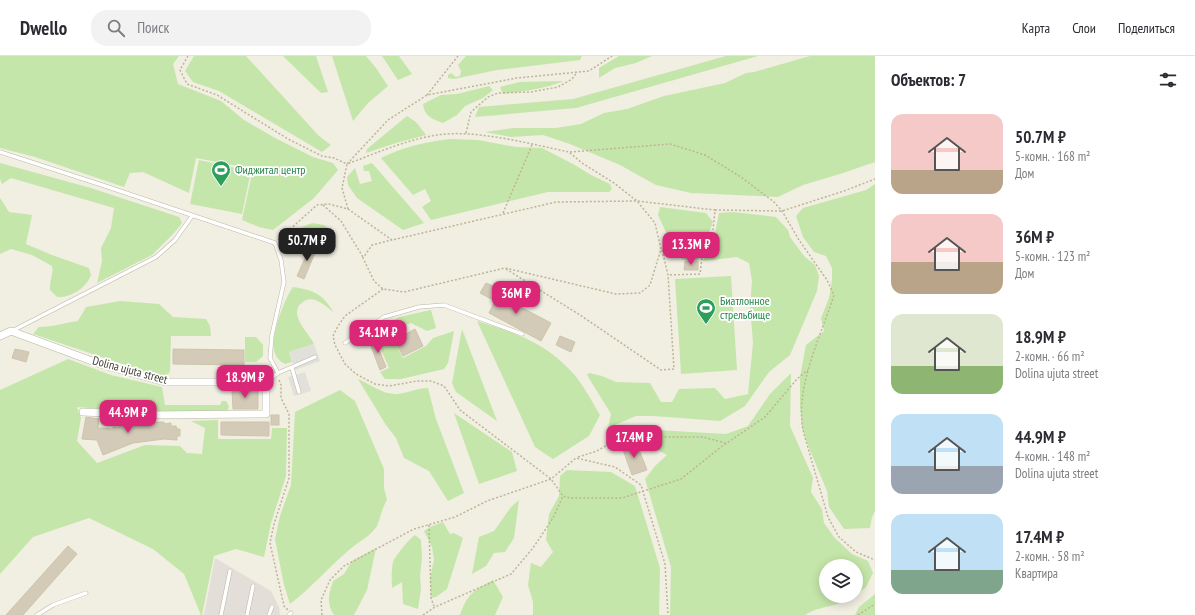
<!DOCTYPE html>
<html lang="ru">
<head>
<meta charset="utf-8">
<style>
  :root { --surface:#fff; --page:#f2f2f3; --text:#2b2b33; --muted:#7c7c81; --line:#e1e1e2; --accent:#db2777 }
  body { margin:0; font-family:"PT Sans Narrow",sans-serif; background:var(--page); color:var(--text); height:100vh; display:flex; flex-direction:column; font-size:15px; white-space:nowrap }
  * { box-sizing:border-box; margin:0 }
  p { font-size:13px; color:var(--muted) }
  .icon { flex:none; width:22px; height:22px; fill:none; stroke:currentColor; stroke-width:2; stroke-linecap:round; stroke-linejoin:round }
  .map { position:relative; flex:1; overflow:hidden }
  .sheet { display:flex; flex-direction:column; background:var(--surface); width:320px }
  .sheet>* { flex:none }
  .fabs { position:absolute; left:819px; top:503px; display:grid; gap:8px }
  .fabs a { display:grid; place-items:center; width:44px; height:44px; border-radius:50%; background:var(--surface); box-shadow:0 2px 10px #0003; font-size:20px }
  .price { position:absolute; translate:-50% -34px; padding:0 9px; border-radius:8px; background:var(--accent); color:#fff; font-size:13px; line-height:26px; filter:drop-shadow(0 1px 2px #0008) }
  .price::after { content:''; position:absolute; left:50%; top:24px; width:12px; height:9px; margin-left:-6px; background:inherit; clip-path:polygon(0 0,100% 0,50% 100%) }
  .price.current { background:#222; color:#fff }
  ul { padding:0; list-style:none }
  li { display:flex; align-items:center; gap:12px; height:100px; padding:0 16px }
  li span { display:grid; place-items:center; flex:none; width:112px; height:80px; border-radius:12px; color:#555 }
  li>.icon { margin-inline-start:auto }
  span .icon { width:48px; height:48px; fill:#fffc; stroke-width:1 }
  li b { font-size:17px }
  h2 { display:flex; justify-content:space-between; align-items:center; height:48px; padding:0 16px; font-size:17px }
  header { display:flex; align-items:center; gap:24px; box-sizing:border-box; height:56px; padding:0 20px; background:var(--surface); border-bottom:1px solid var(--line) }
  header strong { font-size:19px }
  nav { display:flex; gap:22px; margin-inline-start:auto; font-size:14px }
  .search { width:280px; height:36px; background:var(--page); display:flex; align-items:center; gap:10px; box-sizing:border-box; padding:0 14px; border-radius:16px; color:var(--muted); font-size:15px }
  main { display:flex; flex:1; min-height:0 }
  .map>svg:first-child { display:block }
</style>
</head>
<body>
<header>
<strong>Dwello</strong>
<div class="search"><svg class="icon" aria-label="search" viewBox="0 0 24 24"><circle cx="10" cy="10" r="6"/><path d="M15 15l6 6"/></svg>Поиск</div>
<nav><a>Карта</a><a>Слои</a><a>Поделиться</a></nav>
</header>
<main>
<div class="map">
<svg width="875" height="559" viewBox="0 0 875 559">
  <rect width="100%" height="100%" fill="#f1eee2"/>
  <polygon fill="#e3dfd8" points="215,502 271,535 279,551 280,559 204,559"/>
  <g fill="#c5e6aa">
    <polygon points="0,0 179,0 173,8 178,28 221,45 244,64 277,83 313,101 333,107 338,114 314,142 273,174 259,171 242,164 253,113 196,102 189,137 143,116 130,117 124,131 35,101 0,92"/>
    <polygon points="194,0 246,0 319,80 331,89 322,96 219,35 193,26 185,15"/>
    <polygon points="283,0 316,0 328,36 321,37"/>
    <polygon points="332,0 366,0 376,12 388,30 368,47 353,65"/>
    <polygon points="382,0 399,0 412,18 398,24"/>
    <polygon points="466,0 582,0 580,4 497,14 454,23 448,22 448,19 451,17 456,21 460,20 461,15 458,9"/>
    <polygon points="619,0 652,0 636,7 615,12 599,22 599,12"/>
    <polygon points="726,0 758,0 576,52 475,61 479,51 573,43"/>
    <polygon points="810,0 875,0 875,106 843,117 803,129 778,141 691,137 656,129 620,109 570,88 543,79 511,81 485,76 513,72 556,72 581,68 604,57 627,53 664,40 725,27 746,17 754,16"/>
    <path d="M563 25C550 32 519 36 503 38L500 31 520 26Z"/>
    <path d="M489 30 493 34 483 42 465 50 457 59 443 67C432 63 424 60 423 48L441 39 457 38Z"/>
    <polygon points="407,60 416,66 426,79 396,87 366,97 367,93"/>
    <path d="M450 83 478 84 516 91 542 92 573 108 591 119 610 128 612 133 609 136H548L431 164 422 151 431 145 425 133 413 139 381 102C403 91 425 86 450 83Z"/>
    <polygon points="199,104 251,115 242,158 190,148"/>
    <polygon points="0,107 91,132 179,161 182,167 174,177 152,199 97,227 102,205 101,192 111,172 114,152 11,122 2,128 0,123"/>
    <polygon points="372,107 424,167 403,174 357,142 348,129 347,121 355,112 360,128 372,125 369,115 364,115 363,110"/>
    <polygon points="875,128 875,455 872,461 870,472 844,473 829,451 827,435 807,387 802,371 800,350 800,321 806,289 824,275 821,262 829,242 832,224 832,212 826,200 814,196 803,181 796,160 803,152 866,134"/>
    <path d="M0 142 9 156 32 159 26 188 52 199 89 212 91 219C86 232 71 242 57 241L50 234C49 225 54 219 52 210L32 199 11 193 0 198Z"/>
    <polygon points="660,151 706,157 713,166 698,204 683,204 675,196 658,159"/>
    <polygon points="733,156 776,161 788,174 790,181 804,200 815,209 819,220 817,235 790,299 769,316 745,350 720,365 654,360 636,360 608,372 611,358 587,319 589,317 602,320 616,326 650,327 661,346 672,346 679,333 715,332 725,343 748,338 753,287 750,250 752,225 749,207 737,201 703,205 714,182 719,157"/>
    <polygon points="312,167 324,169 332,176 331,182 324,189 311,180 298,188 293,187 288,183 291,176"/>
    <polygon points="731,220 737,314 681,318 675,223"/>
    <path d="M293 231C314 234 323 238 334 257 326 250 312 237 302 247 298 249 297 253 297 258 299 269 309 278 314 288L289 296 292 306 285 308C279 305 275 300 274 294 271 280 284 243 293 231Z"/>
    <path d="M120 245 159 248 173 261 206 263 210 270 211 280H171L170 315 167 320 155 319 33 278 39 271C52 271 64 267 78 265L86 251Z"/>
    <polygon points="431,254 436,272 427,275 411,267 401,271 394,284 403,302 426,290 433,282 454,275 448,307 444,313 401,323 385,323 380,316 389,312 372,272 378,268 389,267 399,261"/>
    <path d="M477 265C512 276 543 285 569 313 582 326 591 344 600 359L589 380 553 403 535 391Z"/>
    <polygon points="462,273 497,365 456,336 452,327"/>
    <polygon points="245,281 256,281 263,289 263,300 256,306 245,306"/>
    <polygon points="68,303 111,319 162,331 165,349 220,349 222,345 226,345 229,350 227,356 160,356 151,354 115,354 77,351 81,362 77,385 97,407 145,389 180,390 187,397 202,398 205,372 191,365 218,364 218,383 271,383 272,372 287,372 286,420 271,467 264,501 236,493 214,500 202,559 201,559 184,518 153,493 89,462 33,481 0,518 0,334"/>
    <path d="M790 318H791L790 370 813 422 811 436 822 453 824 467 834 481 852 498 868 505 873 517 866 531 856 539V510H826V540H855C840 551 820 549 805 559H670L671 511 645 423 655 410 667 399 649 389V379L656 374 726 378 748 370 770 338Z"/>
    <path d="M358 323C369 328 384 339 397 338 408 337 417 332 428 332L436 363 464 437 448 445 429 415 404 402 396 382 386 369Z"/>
    <path d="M340 334 355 345 384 413V432L387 444C381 454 381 461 377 470 371 480 358 486 349 494 329 511 311 532 290 548L284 529 275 483 280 460 291 429 295 356Z"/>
    <polygon points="454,357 512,396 517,415 479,428"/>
    <polygon points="567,414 611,416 635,430 660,512 659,559 533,559 533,546 528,529 531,507 541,511 553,496 546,484 549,458 559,440 560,420"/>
    <polygon points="519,444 514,482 505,496 494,497 486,510 472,518 479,481 494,475 511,451"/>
    <polygon points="443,466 450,478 454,477 463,482 447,533 436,541 431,542 430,521 434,504 432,491 424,475 432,470"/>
    <path d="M415 479 421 484 422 502 420 520 421 533 418 553 403 548 402 526 392 532C392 524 391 515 393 506 396 499 409 483 415 479Z"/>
    <path d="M376 492 367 534 354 559H334C326 546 329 538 333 525L344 518 352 505Z"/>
    <path d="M493 524 503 541 495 559H460C468 537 473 535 493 524Z"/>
    <polygon points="875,538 875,559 855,559 859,551"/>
  </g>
  <g fill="#e1e0db">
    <polygon points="314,288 320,305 295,314 289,296"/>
    <polygon points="305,316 311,335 294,340 288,321"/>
  </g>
  <g fill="#d3cbb8" stroke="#cdc4ab">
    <polygon points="311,189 317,192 304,223 297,220"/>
    <polygon points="685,205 698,205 698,214 684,214"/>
    <polygon points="486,227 495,231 492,236 551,267 541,285 489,257 495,245 480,237"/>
    <polygon points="415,273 423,290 403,300 395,284"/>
    <polygon points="560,280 575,286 571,296 556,289"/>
    <polygon points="375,283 386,311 380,314 369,285"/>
    <polygon points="15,293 29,296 26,306 12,302"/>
    <polygon points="173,293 244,294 244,309 173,308"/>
    <polygon points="258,333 258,353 233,353 232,334"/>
    <rect x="271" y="359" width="8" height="10"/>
    <polygon points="86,361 99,363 98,372 113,373 113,371 119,371 119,369 123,369 123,366 135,366 135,367 164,366 164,368 171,367 171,370 176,370 177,373 180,373 180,380 177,380 177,384 164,383 133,387 103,399 97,384 82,383"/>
    <polygon points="221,366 269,366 269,380 221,379"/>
    <polygon points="636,386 647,414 632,419 622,391"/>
    <polygon points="68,490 77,498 23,559 6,559"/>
  </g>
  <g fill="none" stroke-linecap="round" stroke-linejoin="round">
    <g stroke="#bcb7a5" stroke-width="4.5">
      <g id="lane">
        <polyline points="0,96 105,130 275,187 281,204 284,226 272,279 270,302 278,317"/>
        <polyline points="12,275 156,201 175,184 192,160"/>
        <polyline points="345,287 384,261 419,251 444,249 522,278"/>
        <polyline points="292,312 299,336"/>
        <polyline points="266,326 278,317 315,301"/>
        <polyline points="37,559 53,549 86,537"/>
        <polyline points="221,559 230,515"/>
        <polyline points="247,559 253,530"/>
        <polyline points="269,559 272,551"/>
        <polyline points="289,559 291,557"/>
      </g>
    </g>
    <g stroke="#bcb7a5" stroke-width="8">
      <polyline id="street" points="0,280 11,275 100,308 165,326 266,326 266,358 149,359 83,356"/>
    </g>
    <g stroke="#beb496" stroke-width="1.5" stroke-dasharray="2 2" stroke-linecap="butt">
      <polyline points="188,0 180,14 187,28 217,39 288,83 322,100 334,102 347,108 388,64 427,39 517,22 589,15 612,0"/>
      <polyline points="427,39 458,0"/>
      <polyline points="466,77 471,56 488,41 498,37 531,36 558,31 572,23 577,16"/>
      <path d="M570 96 670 88 705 99 741 121 774 146 782 155 799 184 827 224 834 239C821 281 793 333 804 378L828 461 839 481 856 496 875 504"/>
      <polyline points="323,149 341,165 363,201"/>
      <polyline points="348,153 392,184 556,146 637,145 715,154 713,174 702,202 700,218 668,219"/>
      <polyline points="715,154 782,155 844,135 875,123"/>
      <polyline points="503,157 532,89"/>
      <path d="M278 184 317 149 329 148 348 153 342 132 347 108C377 97 405 84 437 79 476 73 530 88 569 96L582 107 614 127 637 145 655 167 661 193 650 229 640 237 616 238 505 212 404 236 383 233 374 225 363 202 372 189 392 184"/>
      <polyline points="506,213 580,259 661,314 674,313 668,219 662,194"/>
      <polyline points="383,233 345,260 338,270 333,280 335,289 345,308 356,318 375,328 389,330 417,325 431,325 444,330 460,354 551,423 563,440 570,442 622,442 681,423 721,391 765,361 797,323 808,314"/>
      <polyline points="279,324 281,329 281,342 289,358 289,422 274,468 270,487 284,550 288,554"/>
      <polyline points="578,401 597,395 617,383 638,377 662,381 703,381 726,387"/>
      <polyline points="429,469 431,542 434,550"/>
      <polyline points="322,559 321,544 330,524 344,510 414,473 455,461 487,445 551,423 576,402 615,411 641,429 665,508 668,559"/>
      <polyline points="423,559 435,551 511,518 533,492 553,462 563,440"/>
      <polyline points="858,559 875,548"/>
    </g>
    <use href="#lane" stroke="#fff" stroke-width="3.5"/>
    <use href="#street" stroke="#fff" stroke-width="7"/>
  </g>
  <defs>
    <g id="stadium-pin" transform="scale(1)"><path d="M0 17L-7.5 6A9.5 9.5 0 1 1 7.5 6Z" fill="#2e9e5b" stroke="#fff"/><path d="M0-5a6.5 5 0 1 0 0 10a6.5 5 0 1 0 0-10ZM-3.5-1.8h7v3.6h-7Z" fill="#fff"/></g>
  </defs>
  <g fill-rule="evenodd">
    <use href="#stadium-pin" x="221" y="114"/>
    <use href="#stadium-pin" x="706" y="252"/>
  </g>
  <g text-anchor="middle" stroke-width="3.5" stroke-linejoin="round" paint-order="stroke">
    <g font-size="12" fill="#27864d" stroke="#fff" text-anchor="start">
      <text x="235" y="118">Фиджитал центр</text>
      <text x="720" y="249">Биатлонное<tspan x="720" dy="14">стрельбище</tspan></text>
    </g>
    <g font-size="12" fill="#433e33" stroke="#fff">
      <text transform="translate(130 314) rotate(15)" y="4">Dolina ujuta street</text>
    </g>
  </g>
</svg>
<div class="fabs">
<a><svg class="icon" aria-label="layers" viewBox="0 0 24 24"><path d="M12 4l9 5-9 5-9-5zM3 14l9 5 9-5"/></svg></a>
</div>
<b class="price current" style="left:307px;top:206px">50.7M ₽</b>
<b class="price" style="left:691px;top:210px">13.3M ₽</b>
<b class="price" style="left:516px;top:259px">36M ₽</b>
<b class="price" style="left:378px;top:298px">34.1M ₽</b>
<b class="price" style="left:245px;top:343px">18.9M ₽</b>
<b class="price" style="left:128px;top:378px">44.9M ₽</b>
<b class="price" style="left:634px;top:403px">17.4M ₽</b>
</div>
<section class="sheet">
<h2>Объектов: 7<svg class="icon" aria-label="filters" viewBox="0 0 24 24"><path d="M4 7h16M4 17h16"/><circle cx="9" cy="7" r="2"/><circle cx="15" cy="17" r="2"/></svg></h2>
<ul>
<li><span style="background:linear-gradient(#f6c9c9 70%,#b9a48a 0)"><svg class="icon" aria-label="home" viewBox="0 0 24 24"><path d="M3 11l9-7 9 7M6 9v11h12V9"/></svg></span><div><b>50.7M ₽</b><p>5-комн. · 168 m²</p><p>Дом</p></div></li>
<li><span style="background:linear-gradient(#f6c9c9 60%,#b9a48a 0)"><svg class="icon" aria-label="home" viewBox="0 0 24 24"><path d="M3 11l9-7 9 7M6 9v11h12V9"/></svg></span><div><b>36M ₽</b><p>5-комн. · 123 m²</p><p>Дом</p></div></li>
<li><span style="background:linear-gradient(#dfe7d0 65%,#8fb573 0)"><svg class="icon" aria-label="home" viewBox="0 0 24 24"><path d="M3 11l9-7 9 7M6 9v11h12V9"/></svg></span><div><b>18.9M ₽</b><p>2-комн. · 66 m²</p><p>Dolina ujuta street</p></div></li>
<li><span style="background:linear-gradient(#bfe0f5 65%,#9aa5b1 0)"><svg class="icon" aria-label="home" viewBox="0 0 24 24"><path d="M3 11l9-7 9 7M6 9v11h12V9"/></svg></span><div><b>44.9M ₽</b><p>4-комн. · 148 m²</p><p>Dolina ujuta street</p></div></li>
<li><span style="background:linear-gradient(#bfe0f5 70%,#7fa58c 0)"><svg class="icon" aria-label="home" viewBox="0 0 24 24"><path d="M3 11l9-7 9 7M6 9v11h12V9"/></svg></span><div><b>17.4M ₽</b><p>2-комн. · 58 m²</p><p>Квартира</p></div></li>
</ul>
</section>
</main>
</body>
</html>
